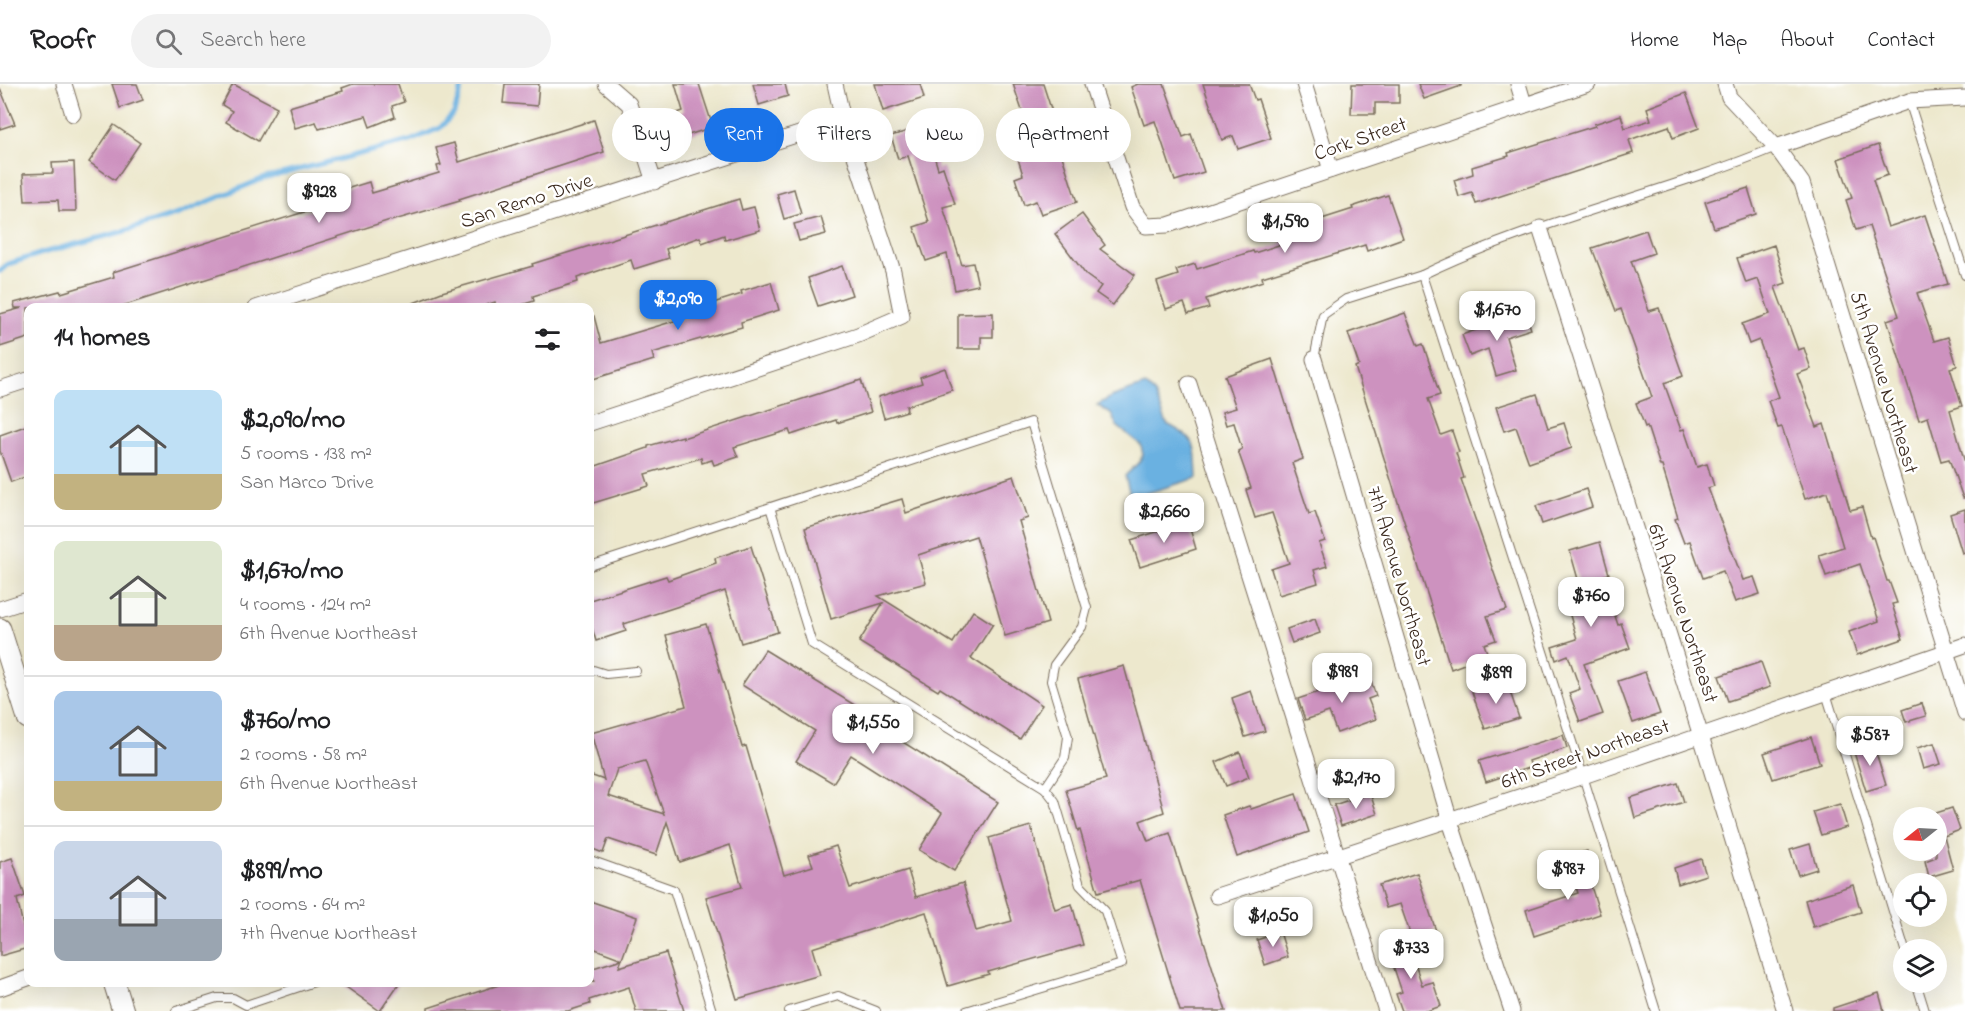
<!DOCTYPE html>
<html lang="en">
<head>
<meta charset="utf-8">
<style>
  :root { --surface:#fff; --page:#f2f2f2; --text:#202124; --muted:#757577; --line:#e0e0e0; --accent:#1a73e8 }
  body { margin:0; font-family:"Indie Flower",sans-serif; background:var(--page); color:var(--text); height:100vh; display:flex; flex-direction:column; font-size:22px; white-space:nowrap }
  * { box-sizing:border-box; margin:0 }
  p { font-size:20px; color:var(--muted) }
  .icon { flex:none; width:33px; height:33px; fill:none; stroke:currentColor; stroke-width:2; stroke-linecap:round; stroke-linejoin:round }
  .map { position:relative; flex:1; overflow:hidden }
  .drawer { position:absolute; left:24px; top:219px; width:570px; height:684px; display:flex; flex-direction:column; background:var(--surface); border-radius:12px; box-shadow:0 6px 24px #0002 }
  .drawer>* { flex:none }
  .guide { position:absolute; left:612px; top:24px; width:570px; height:54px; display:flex; gap:12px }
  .needle { width:39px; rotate:252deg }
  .fabs { position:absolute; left:1893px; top:723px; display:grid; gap:12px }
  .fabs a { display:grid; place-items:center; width:54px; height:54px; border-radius:50%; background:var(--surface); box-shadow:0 6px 24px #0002; font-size:30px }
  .price { position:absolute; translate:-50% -51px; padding:0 14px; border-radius:12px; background:#fff; color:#222; font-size:20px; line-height:39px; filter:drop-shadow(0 2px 3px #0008) }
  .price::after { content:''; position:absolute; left:50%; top:36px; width:18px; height:14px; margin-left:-9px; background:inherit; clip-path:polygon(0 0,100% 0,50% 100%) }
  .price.on { background:var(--accent); color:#fff }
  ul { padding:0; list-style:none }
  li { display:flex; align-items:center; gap:18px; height:150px; padding:0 30px }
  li+li { border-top:2px solid var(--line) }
  li span { display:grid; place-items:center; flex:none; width:168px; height:120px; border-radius:12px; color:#555 }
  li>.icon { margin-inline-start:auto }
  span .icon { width:72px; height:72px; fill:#fffc; stroke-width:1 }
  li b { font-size:26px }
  h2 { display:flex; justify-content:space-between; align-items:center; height:72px; padding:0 30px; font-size:26px }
  .chip { padding:0 21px; border-radius:27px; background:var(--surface); box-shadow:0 6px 24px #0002; font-size:21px; line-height:54px }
  .chip.on { background:var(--accent); color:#fff }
  header { display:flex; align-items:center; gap:36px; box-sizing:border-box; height:84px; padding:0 30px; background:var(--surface); border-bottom:2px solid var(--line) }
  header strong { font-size:28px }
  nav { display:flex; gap:33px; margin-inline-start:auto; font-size:21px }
  .search { width:420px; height:54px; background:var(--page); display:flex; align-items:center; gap:15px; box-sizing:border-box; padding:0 21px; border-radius:33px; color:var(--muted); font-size:22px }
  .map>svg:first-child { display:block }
</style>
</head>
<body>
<header>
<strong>Roofr</strong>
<div class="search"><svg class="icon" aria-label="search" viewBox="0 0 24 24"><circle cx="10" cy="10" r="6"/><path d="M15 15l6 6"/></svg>Search here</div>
<nav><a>Home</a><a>Map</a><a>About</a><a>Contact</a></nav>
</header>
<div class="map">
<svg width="1965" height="927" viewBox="0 0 1965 927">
  <rect width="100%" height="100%" fill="#fff"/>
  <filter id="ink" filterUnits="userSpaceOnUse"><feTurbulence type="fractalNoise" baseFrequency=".0167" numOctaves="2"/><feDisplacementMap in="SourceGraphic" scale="12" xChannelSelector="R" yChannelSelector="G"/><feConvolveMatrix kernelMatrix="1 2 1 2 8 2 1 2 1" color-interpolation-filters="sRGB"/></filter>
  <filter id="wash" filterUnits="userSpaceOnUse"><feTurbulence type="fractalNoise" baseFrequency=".008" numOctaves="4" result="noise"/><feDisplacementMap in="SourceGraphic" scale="24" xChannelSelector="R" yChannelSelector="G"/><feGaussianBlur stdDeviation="1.35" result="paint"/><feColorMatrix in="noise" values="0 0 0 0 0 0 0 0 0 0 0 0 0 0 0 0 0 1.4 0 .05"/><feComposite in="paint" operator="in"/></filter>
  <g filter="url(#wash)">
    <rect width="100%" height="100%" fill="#ede8cd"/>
    <path fill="#6ab1e1" stroke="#526e80" stroke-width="1.5" d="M1145 301 1155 310 1167 340C1199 356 1195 361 1197 394L1131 414 1125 392 1139 378 1143 371 1141 361 1117 342 1111 330 1097 321 1111 313Z"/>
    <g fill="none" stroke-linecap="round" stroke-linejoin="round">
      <polyline stroke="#6ab1e1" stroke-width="5" points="0,187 8,180 46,168 125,147 181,129 262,95 410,57 440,44 454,29 463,0"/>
    </g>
    <g id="blocks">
      <g fill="#cd92bf" fill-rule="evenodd">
        <polygon points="112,0 137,0 143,16 120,24"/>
        <polygon points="233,0 277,23 258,57 226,38 232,27 222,21"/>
        <polygon points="353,0 398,0 404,18 392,22 395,33 370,43 366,32 319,45 316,38 295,44 289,23 343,7 342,4"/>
        <polygon points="505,0 539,0 537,22 503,19"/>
        <polygon points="675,0 699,0 713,43 679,54 672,31 683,27"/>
        <polygon points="753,0 785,0 788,12 759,21"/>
        <polygon points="875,0 920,0 924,14 883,27"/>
        <polygon points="1013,0 1043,0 1065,68 1061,69 1077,118 1041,130 1036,117 1024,121 1015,94 1023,91 1012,55 1030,50"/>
        <polygon points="1138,0 1164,0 1183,53 1191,50 1204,88 1175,97 1155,37 1144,41 1131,3"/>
        <polygon points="1203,0 1249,0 1255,16 1258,15 1271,54 1238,65 1233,52 1222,56"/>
        <polygon points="1352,0 1399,0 1399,19 1375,19 1375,30 1351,30"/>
        <polygon points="1418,0 1461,0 1461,2 1424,15"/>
        <polygon points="0,4 15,40 0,45"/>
        <polygon points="1686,9 1699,44 1673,54 1669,42 1629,56 1633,69 1476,120 1472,109 1459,113 1454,96 1473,90 1472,83 1509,72 1508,69 1595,42 1594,40 1621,31 1625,44 1651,36 1647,24"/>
        <polygon points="594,36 604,68 459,115 460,117 391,137 390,136 116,224 28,224 28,254 0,263 0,230 22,224 15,224 14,219 60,207 61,209 114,193 113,188 336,118 333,109 369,98 372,109 439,89 437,82 441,81 436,64 454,59 459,78"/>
        <polygon points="114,41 140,59 115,96 89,78"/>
        <polygon points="925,42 938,85 943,83 955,120 943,123 962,181 973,179 978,201 955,206 947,170 926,177 914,143 929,138 908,72 898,75 891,52"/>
        <polygon points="1878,61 1888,91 1873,96 1888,143 1925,131 1948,200 1917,209 1934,257 1948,253 1957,282 1950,284 1962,322 1950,326 1965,379 1965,414 1963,414 1949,375 1941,377 1928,333 1919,336 1887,236 1899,232 1869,142 1856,146 1846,116 1852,114 1838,75"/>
        <polygon points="74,78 76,127 59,127 58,116 25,117 23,90 53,89 52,79"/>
        <polygon points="1748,104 1756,130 1714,144 1705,118"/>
        <polygon points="794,105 801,130 784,135 777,110"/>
        <polygon points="1388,111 1403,154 1367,167 1365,161 1262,193 1263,197 1206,215 1209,224 1188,230 1184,219 1166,225 1157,198 1178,191 1176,186 1195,180 1197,185 1253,167 1254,169 1282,160 1278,149 1353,125 1352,123"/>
        <polygon points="739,115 742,126 754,123 760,146 725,156 724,151 702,159 700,153 666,165 669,174 634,185 631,176 577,194 578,198 533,212 534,217 512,224 496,224 495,218 478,224 408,224 408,221 442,208 533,182 532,180"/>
        <polygon points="1082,130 1105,161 1100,165 1135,191 1113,221 1096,209 1101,202 1086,191 1055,150"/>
        <polygon points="821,133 826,150 799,157 794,140"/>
        <polygon points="1646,146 1654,169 1631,177 1649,227 1659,224 1683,292 1664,299 1681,346 1684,345 1697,383 1707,380 1714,402 1708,404 1743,496 1754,493 1760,510 1735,518 1723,487 1703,494 1690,457 1684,459 1675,435 1678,434 1662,382 1660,382 1647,342 1645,343 1636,319 1652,313 1621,225 1616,227 1592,164"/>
        <polygon points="1774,161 1786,199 1775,203 1798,266 1804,264 1811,285 1797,290 1817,343 1824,340 1850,426 1862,423 1871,454 1873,453 1887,497 1889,497 1897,519 1892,520 1903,555 1857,571 1849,548 1879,537 1860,480 1826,492 1819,471 1843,463 1827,408 1805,415 1782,343 1778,344 1768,317 1779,313 1759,256 1749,260 1742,240 1770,230 1758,195 1746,199 1737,174"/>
        <polygon points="842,182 852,211 818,222 808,194"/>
        <polygon points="771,198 779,226 741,238 742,243 652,269 654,276 590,296 590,232 594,232 601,259 698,230 697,224 742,210 741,207"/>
        <polygon points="1525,228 1531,245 1506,253 1516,286 1496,292 1488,265 1470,272 1462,251"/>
        <polygon points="993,229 993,253 981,253 981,265 958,265 958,230"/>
        <polygon points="1405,229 1418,262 1423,260 1440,311 1428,315 1441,351 1452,347 1459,368 1456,369 1464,394 1461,395 1507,526 1487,532 1496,556 1484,560 1488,571 1451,585 1355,283 1359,281 1348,249"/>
        <polygon points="1272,275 1303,375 1292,379 1309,430 1315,428 1325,457 1319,459 1327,482 1314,486 1318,499 1279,511 1271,485 1289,479 1272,429 1255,434 1246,406 1251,404 1238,367 1242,365 1234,339 1226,341 1222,328 1236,324 1225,292"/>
        <polygon points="945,284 952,306 906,322 907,327 884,334 878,313 922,299 920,293"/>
        <polygon points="861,296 871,328 837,339 836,336 791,351 789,346 734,363 738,373 714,381 712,376 702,379 701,374 645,390 649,402 590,420 590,384 648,364 648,362 683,352 683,354"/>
        <polygon points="1537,310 1548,344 1564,339 1572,364 1529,379 1516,343 1504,347 1496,323"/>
        <polygon points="28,341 28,392 11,398 0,367 0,351"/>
        <polygon points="1014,392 1028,434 1019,437 1048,539 1005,552 976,452 918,471 926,499 878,512 953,559 973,527 993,540 971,574 1042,621 1020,655 940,604 938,607 859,558 883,519 831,535 805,444 902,415 906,429"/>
        <polygon points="1586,405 1592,423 1542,440 1536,422"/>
        <polygon points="1965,425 1965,468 1962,469 1950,430"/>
        <polygon points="1188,438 1196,465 1140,483 1131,456"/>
        <polygon points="1600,458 1609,490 1602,492 1618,541 1621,539 1630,564 1584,580 1603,630 1580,638 1569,609 1580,605 1568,571 1556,576 1552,563 1577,555 1566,518 1583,513 1570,467"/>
        <polygon points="751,462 778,548 741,559 725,507 624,540 626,547 596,557 590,537 590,516 666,492 668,496 716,479 715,474"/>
        <polygon points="1315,535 1320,549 1292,559 1287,545"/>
        <path d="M706 540 742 663 746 662 784 791 813 782 809 771 836 762 850 804 908 786 916 813 963 799 976 847 1012 837 989 754 1031 742 1055 825 1072 820 1083 861 988 888 989 890 948 902 926 828 812 864 820 891 737 915 706 813 742 803 730 761 680 778 667 738 656 771 608 755 603 769 590 764V691L604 696 591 649 686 622 666 551ZM645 677 664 730 608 712 617 685Z"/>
        <polygon points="765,566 874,633 871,638 998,718 954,787 919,766 942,729 851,671 833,699 796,677 815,647 742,601"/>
        <polygon points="1761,578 1770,603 1728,617 1719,592"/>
        <polygon points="1124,582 1164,728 1140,737 1148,757 1170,749 1226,927 1180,927 1140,796 1098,808 1080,746 1078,747 1066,706 1106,695 1078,595"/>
        <polygon points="1645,588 1660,630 1633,639 1618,597"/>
        <polygon points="1369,591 1376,612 1368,615 1376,635 1337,649 1329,628 1305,636 1298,615"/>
        <polygon points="1506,596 1519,634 1485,645 1472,608"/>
        <polygon points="1251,607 1265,647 1245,653 1232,614"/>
        <polygon points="1922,619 1926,632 1906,638 1902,626"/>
        <polygon points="1854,639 1859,653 1847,658 1843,643"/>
        <polygon points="1563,651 1567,664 1529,677 1531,683 1486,698 1479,677"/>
        <polygon points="1811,653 1820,680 1773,695 1764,669"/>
        <polygon points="1873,659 1886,701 1866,707 1853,665"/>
        <polygon points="1934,659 1941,680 1923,685 1917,664"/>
        <polygon points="1240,668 1249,693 1226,702 1216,678"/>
        <polygon points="1678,699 1684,718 1635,734 1630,714"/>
        <polygon points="1370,709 1377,730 1341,742 1334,721"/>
        <polygon points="1296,710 1309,748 1237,773 1223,731 1249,722 1251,725"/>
        <polygon points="1840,720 1847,743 1821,751 1813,728"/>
        <polygon points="1952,724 1960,746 1944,752 1953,786 1929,793 1925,777 1936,773 1936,729"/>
        <polygon points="1810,760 1817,785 1798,791 1790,766"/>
        <polygon points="1587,767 1593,785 1586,787 1600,830 1534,852 1526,826 1578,809 1566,774"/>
        <polygon points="12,774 25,812 17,815 28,864 0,872 0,778"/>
        <polygon points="1701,775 1706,791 1678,800 1674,784"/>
        <polygon points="1417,789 1436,847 1412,855 1400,820 1386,824 1379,801"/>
        <polygon points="1853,801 1861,828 1813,843 1805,816"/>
        <polygon points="590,817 637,833 622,875 590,863"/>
        <polygon points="1280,848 1288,873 1265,881 1257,856"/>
        <polygon points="1406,853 1422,901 1433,898 1441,922 1427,927 1402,927 1396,910 1402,908 1386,860"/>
        <polygon points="666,869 684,927 636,927 629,903 589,916 590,920 568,927 428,927 428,924 508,898 594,898 590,885 622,875 619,883"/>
        <polygon points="339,898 400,898 380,927"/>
        <polygon points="1879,909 1884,927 1833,927 1833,924"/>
      </g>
    </g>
  </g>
  <g filter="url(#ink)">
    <use href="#blocks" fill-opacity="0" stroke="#796c5b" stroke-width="1.5"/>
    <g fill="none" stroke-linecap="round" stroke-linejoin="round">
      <g stroke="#796c5b" stroke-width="10">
        <g id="lane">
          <polyline points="1909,17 1965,191"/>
          <path d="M1422 191C1535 136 1660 111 1776 63"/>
          <polyline points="1314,275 1323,231 1346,215 1422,191 1583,692 1656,927"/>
          <polyline points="590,482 1031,338 1087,524 1082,543 1054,581 1051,597 1068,653 1065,674 1045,704 812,560 770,423"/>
          <polyline points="590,585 606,590 636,587"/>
          <polyline points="1826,609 1905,866"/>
          <polyline points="590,776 674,806 712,927"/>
          <polyline points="1916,898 1925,927"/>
          <polyline points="176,927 217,914 233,914 246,921 314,898"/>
          <polyline points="789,927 838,912 876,927"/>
          <polyline points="966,927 1122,880 1105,827 1080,801 1055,717 1045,704"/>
        </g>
      </g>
      <g stroke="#796c5b" stroke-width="17">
        <g id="street">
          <polyline points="64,0 73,30"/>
          <polyline points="606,0 629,20 654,98"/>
          <polyline points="1092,0 1132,123 1146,142 1168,141 1588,0"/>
          <polyline points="1304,0 1331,86"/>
          <polyline points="1518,0 1524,20"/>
          <polyline points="1725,0 1729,13 1776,63 1802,99 1965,629"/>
          <polyline points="1776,63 1909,17 1965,14"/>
          <polyline points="1540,144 1701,652 1785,927"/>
          <polyline points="256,224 843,36"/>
          <polyline points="1314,275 1450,737 1512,927"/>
          <polyline points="1189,300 1386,927"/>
          <polyline points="0,305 28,296"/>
          <polyline points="590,339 858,251 902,232 893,187 843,36 835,0"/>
          <polyline points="0,525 28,516"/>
          <polyline points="1217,812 1583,692 1965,561"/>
          <polyline points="0,904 28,894"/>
        </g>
      </g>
      <g stroke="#796c5b" stroke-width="23">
        <g id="secondary">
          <polyline points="0,545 28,634"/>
          <polyline points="114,898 123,927"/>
        </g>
      </g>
      <use href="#lane" stroke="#fff" stroke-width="8"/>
      <use href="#street" stroke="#fff" stroke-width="15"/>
      <use href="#secondary" stroke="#fff" stroke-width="21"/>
    </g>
  </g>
  <g text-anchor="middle" stroke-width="5" stroke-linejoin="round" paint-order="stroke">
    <g font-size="21" fill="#3b2a1e" stroke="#fff">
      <text transform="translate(1360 54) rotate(-19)" y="7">Cork Street</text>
      <text transform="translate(526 116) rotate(-18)" y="7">San Remo Drive</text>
      <text transform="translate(1885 298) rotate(73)" y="7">5th Avenue Northeast</text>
      <text transform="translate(1400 492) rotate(74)" y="7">7th Avenue Northeast</text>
      <text transform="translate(1684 529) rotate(72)" y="7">6th Avenue Northeast</text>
      <text transform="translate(1585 669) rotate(-19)" y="7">6th Street Northeast</text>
    </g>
  </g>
</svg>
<div class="fabs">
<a><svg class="needle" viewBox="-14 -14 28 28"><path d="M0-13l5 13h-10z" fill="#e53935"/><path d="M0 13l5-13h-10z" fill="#757577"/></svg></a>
<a><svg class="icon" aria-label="locate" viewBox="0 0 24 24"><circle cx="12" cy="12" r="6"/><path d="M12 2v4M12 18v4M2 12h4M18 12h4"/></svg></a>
<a><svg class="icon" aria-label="layers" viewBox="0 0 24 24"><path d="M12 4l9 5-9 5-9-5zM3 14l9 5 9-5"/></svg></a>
</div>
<b class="price" style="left:319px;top:140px">$928</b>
<b class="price" style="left:1285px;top:170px">$1,590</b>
<b class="price on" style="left:678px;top:247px">$2,090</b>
<b class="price" style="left:1497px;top:258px">$1,670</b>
<b class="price" style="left:1164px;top:460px">$2,660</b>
<b class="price" style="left:1591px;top:544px">$760</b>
<b class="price" style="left:1342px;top:620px">$989</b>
<b class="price" style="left:1496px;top:621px">$899</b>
<b class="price" style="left:873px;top:671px">$1,550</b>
<b class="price" style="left:1870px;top:683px">$587</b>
<b class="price" style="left:1356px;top:726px">$2,170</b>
<b class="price" style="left:1568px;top:817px">$987</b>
<b class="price" style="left:1273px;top:864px">$1,050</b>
<b class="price" style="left:1411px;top:896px">$733</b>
<div class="guide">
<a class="chip">Buy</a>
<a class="chip on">Rent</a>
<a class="chip">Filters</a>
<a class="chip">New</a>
<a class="chip">Apartment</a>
</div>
<section class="drawer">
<h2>14 homes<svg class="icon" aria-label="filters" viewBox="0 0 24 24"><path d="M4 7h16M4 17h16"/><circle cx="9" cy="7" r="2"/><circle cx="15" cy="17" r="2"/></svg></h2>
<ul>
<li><span style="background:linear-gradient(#bfe0f5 70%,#c2b280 0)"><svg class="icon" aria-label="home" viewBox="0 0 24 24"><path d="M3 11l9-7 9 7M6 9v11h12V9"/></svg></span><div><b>$2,090/mo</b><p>5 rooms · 138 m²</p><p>San Marco Drive</p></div></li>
<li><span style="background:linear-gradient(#dfe7d0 70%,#b9a48a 0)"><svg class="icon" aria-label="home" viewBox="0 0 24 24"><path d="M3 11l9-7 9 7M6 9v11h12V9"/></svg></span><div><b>$1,670/mo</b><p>4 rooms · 124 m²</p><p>6th Avenue Northeast</p></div></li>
<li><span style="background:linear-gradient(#a9c7e8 75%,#c2b280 0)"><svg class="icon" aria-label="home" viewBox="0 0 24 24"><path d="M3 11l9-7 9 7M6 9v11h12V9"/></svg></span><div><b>$760/mo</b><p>2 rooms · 58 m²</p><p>6th Avenue Northeast</p></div></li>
<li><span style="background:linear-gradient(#c9d6e8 65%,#9aa5b1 0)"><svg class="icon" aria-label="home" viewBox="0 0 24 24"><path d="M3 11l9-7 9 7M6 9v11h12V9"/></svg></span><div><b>$899/mo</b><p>2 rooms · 64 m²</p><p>7th Avenue Northeast</p></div></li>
</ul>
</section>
</div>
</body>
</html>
